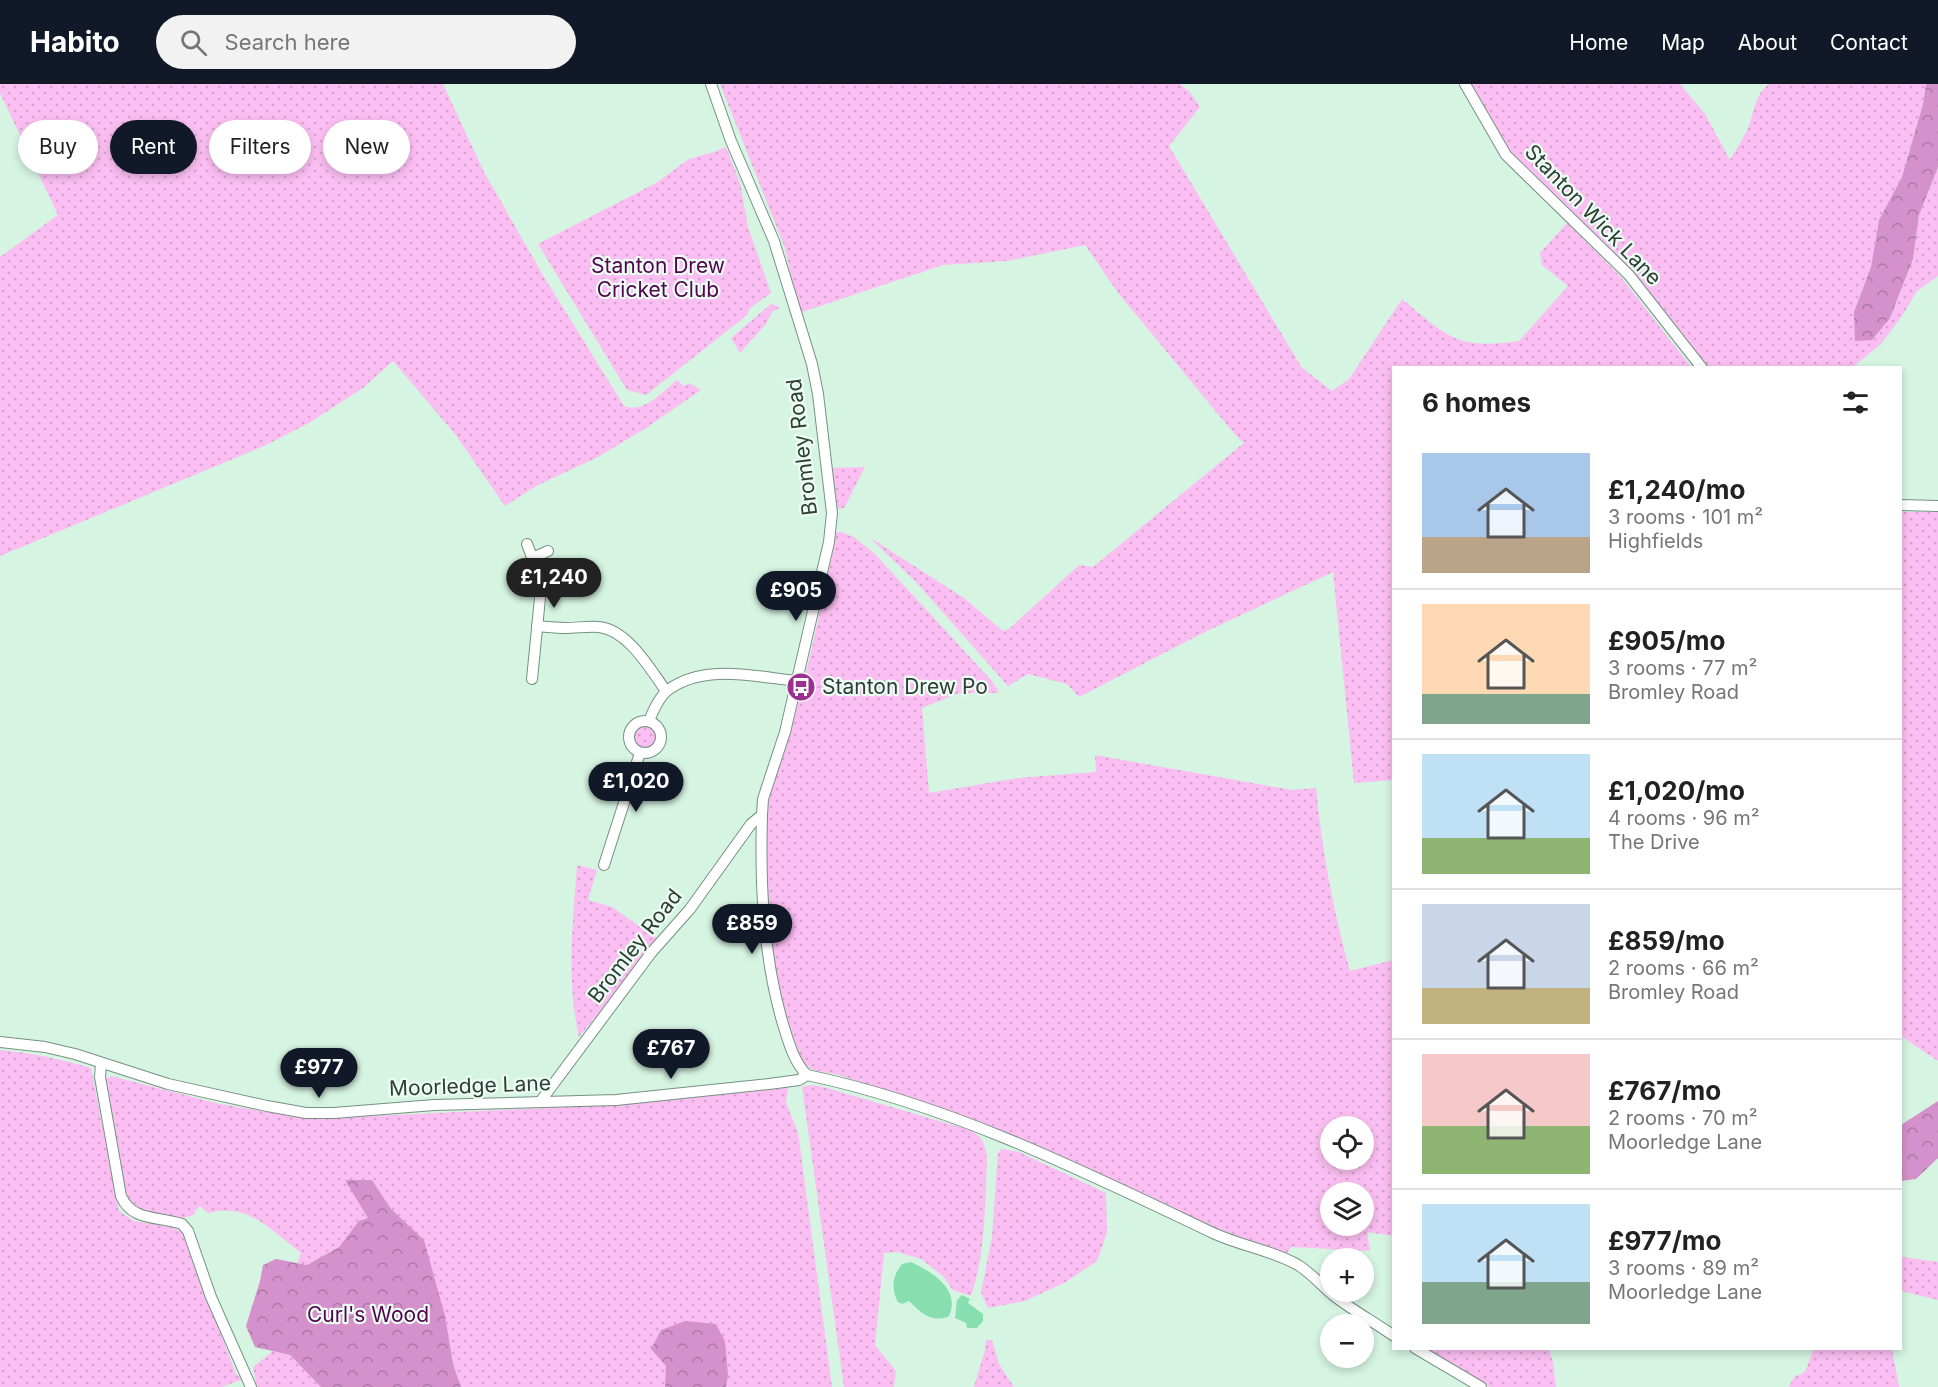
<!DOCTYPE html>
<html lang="en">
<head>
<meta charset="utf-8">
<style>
  :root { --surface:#fff; --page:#f2f2f2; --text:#222; --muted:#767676; --line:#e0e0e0; --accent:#111827 }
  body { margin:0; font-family:Inter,sans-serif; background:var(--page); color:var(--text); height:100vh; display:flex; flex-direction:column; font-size:22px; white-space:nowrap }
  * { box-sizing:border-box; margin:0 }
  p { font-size:20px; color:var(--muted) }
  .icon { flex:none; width:33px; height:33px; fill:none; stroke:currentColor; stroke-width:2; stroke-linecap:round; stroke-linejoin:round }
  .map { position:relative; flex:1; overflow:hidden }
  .details { position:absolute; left:1392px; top:282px; width:510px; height:984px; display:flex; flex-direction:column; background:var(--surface); border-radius:0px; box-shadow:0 3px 9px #0003 }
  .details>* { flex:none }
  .top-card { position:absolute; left:18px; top:36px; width:570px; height:54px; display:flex; gap:12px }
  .buttons { position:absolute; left:1320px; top:1032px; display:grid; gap:12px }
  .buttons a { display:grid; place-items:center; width:54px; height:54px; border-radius:50%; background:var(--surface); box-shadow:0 3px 9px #0003; font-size:30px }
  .price { position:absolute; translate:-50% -51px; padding:0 14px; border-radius:21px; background:var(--accent); color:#fff; font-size:20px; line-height:39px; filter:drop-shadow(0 2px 3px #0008) }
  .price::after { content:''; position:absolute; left:50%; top:36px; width:18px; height:14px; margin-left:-9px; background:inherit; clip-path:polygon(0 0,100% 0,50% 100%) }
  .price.selected { background:#222; color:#fff }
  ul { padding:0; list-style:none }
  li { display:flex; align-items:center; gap:18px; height:150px; padding:0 30px }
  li+li { border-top:2px solid var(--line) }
  li span { display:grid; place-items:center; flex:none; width:168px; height:120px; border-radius:0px; color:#555 }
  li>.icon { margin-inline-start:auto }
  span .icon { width:72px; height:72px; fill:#fffc; stroke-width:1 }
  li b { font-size:26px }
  h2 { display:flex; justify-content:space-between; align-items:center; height:72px; padding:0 30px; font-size:26px }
  .tag { padding:0 21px; border-radius:27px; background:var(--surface); box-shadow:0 3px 9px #0003; font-size:21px; line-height:54px }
  .tag.selected { background:var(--accent); color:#fff }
  header { display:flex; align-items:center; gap:36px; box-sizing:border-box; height:84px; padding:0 30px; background:var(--accent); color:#fff }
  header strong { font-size:28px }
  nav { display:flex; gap:33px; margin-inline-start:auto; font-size:21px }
  .search { width:420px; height:54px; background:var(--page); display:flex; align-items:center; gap:15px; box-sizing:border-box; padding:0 21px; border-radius:33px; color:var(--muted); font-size:22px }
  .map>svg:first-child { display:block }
</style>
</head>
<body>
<header>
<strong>Habito</strong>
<div class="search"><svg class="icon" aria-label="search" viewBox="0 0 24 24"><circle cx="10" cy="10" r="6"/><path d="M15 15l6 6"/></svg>Search here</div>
<nav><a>Home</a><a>Map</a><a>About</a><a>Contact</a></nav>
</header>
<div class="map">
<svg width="1938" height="1303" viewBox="0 0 1938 1303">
  <defs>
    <pattern id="green-dots" width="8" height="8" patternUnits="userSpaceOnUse" patternTransform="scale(1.5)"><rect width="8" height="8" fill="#fbbef2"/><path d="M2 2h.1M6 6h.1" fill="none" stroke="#d7a4d0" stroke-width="1.8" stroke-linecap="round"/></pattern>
    <pattern id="forest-crowns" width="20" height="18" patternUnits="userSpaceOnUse" patternTransform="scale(1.5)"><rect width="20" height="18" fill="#d491cb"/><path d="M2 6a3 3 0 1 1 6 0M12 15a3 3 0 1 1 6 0" fill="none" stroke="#ac78a6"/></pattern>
  </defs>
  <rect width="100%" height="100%" fill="#d6f4e2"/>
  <g fill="url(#green-dots)" fill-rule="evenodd">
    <path d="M0 0H443L484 88 544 193 624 322C644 330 662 308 677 296L684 302 689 299 701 306 646 344 598 373 538 401 505 422 455 350 393 277 363 304 309 339 264 362 0 472V173L58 131 0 9Z"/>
    <path d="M720 0H1180L1189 7 1200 23 1169 62 1302 284 1332 307 1349 295 1402 215C1448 253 1456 266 1519 257L1568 202 1542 181 1540 169 1567 139 1621 193 1691 283 1394 284 1393 696 1354 699 1333 488 1203 549 1079 613 1067 600 1028 590 1008 602 916 498 869 453 964 514 1003 547 1009 545 1079 481 1093 483 1245 358 1241 357 1227 341 1119 210 1085 161 1007 177 943 181 799 229 785 164Z"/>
    <path d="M1470 0H1680L1705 30 1730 76C1736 65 1744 54 1749 42 1754 28 1755 10 1769 0H1926L1923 20 1902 93 1879 136 1871 183 1854 228 1890 234 1913 175 1919 131 1938 83V192L1917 207 1902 232 1881 260 1853 283H1706L1542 100 1508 66Z"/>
    <polygon points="726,63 740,99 748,143 771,209 750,224 746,232 646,311 627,306 538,160 656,99 689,75 714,68"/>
    <polygon points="771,220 780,223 772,228 766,240 740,269 731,254"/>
    <polygon points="865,383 844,424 834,425 830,384"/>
    <polygon points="1901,428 1938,428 1938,977 1901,952"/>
    <path d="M841 448 854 453 874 469 991 596 999 608 996 609H959L922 624 929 709 1018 694 1096 688 1095 671 1291 706 1316 704C1322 767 1333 826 1350 887L1393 876V1152L1367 1148 1370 1167 1291 1163 1286 1171 1218 1145 1001 1049 996 1044 839 991 813 986 803 978 788 941 772 871 769 835 765 747 767 720 797 624 811 568 833 467V449ZM1330 1042H1364V1076H1330ZM1330 1108H1364V1142H1330Z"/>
    <circle cx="645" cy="653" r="12"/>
    <path d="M577 781 597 786 588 816 612 823 659 856 579 953C566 896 573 839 577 781Z"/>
    <path d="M0 966C32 969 61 975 91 984L119 1127 134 1137 172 1143 182 1148 236 1290 243 1295 222 1303H0Z"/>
    <path d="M111 992 220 1020 310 1035 607 1021 788 1002 786 1019 798 1048 832 1303H461L453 1280 424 1157 391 1125 372 1096 368 1134 359 1137 339 1163 307 1181 297 1179 301 1169C270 1146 249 1118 208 1129L200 1122 196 1126 194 1131 183 1134 155 1130 136 1126 126 1116 105 995Z"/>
    <path d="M810 1001 820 1002 970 1046C983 1054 984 1058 987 1073 985 1119 986 1168 971 1212L953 1206 943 1192 921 1175 898 1168 884 1169 875 1261 896 1287 894 1303H844L802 1003Z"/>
    <polygon points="1001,1065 1019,1068 1106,1109 1107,1149 1097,1177 1066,1198 1025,1217 988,1224 981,1209 992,1153 998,1069"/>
    <polygon points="1902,1173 1938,1178 1938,1216 1901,1207"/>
    <polygon points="986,1256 992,1256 999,1280 1014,1303 974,1303 985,1266"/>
    <polygon points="1814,1264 1892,1265 1899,1303 1789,1303 1794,1293 1805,1288"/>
    <polygon points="1421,1265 1549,1265 1553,1279 1556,1303 1490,1303"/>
    <polygon points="273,1267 290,1271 321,1303 257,1303 253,1283"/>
  </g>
  <g fill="url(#forest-crowns)">
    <polygon points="1926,0 1938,0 1938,83 1919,131 1913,175 1890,234 1872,256 1855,257 1854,228 1871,183 1879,136 1902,93 1923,20"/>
    <polygon points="1938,1017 1938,1074 1916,1095 1901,1097 1901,1041"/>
    <polygon points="345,1096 372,1096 391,1125 424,1156 445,1232 453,1280 461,1303 321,1303 290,1271 255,1263 246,1242 260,1197 263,1181 276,1175 307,1181 339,1163 359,1137 368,1134"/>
    <polygon points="685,1237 716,1240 725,1257 728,1291 726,1303 665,1303 666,1282 651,1265 661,1246"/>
  </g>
  <g fill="#87dfaf">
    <path d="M911 1178C932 1188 961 1205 949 1232 932 1240 920 1228 909 1217L902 1220 898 1218C891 1205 892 1192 902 1180Z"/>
    <polygon points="962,1211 970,1215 968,1219 983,1230 983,1237 977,1244 967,1244 966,1239 955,1234 957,1216"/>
  </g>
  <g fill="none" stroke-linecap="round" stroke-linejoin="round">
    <g stroke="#769181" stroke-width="12">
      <g id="minor">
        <polyline points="1465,0 1506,71 1629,191 1702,284"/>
        <polyline points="1900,421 1938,422"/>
        <polyline points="527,460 538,489 541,504 532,595"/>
        <polyline points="532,474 548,467"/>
        <path d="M537 542C547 543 556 544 566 544 577 544 588 542 599 543 628 546 650 585 666 607"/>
        <circle cx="645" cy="653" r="16"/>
        <path d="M649 637C653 627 660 612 668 606 704 579 756 593 797 597"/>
        <path d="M762 731C760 801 763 870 782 937 788 956 793 977 807 991"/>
        <polyline points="604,781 640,669"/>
        <polyline points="0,958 45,963 75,970 168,1000 267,1022 306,1029 334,1029 434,1021 616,1016 769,1000 799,996 807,991"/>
        <path d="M101 980 100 993 121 1112C132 1138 159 1132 182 1140L188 1147 211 1213 251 1303"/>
        <path d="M807 991C950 1021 1083 1087 1213 1149 1241 1162 1272 1166 1298 1181 1311 1189 1322 1202 1333 1211 1352 1226 1374 1238 1394 1252"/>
        <polyline points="540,1018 651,869 690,825 751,740 762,731 763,715 785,648 829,458 832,429 818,310 812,280 774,157 731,57 711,0"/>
        <polyline points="1415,1264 1481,1303"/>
      </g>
    </g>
    <use href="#minor" stroke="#fff" stroke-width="10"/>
  </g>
  <defs>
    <g id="bus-disc" transform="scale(1.5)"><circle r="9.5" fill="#9b3092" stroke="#ecfef3"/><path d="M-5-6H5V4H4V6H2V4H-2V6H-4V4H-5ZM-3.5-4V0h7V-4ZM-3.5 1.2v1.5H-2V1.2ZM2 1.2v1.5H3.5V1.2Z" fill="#fff"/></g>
  </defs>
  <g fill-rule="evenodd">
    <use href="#bus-disc" x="801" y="603"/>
  </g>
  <g text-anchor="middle" stroke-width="4.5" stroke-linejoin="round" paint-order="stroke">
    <g font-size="21" fill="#303c35" stroke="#ecfef3">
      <text transform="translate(1593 131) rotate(46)" y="7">Stanton Wick Lane</text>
      <text transform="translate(802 363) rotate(-97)" y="7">Bromley Road</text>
      <text transform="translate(635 862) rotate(-52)" y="7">Bromley Road</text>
      <text transform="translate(470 1002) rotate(-2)" y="7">Moorledge Lane</text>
    </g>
    <g font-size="21" fill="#54014f" stroke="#ecfef3">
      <text x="658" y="189">Stanton Drew<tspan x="658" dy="24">Cricket Club</tspan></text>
      <text x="368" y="1238">Curl's Wood</text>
    </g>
    <g font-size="21" fill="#303c35" stroke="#ecfef3" text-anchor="start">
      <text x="822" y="610">Stanton Drew Po</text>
    </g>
  </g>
</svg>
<div class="buttons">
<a><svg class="icon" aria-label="locate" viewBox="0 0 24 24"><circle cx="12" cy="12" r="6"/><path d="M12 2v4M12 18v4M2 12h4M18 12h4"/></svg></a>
<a><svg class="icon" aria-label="layers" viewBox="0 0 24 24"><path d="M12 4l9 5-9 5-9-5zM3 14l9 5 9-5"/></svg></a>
<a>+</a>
<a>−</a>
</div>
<b class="price selected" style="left:554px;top:525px">£1,240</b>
<b class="price" style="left:796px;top:538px">£905</b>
<b class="price" style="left:636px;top:729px">£1,020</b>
<b class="price" style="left:752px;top:871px">£859</b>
<b class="price" style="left:671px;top:996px">£767</b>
<b class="price" style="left:319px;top:1015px">£977</b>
<div class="top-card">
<a class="tag">Buy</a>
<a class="tag selected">Rent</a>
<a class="tag">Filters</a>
<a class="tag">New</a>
</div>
<section class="details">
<h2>6 homes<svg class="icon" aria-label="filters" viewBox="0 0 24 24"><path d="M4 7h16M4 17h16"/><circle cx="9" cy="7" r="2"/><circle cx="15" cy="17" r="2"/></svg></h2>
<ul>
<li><span style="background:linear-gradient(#a9c7e8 70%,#b9a48a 0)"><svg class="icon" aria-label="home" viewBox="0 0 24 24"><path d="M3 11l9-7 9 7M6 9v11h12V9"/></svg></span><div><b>£1,240/mo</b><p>3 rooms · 101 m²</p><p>Highfields</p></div></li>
<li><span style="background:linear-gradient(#ffd9b3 75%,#7fa58c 0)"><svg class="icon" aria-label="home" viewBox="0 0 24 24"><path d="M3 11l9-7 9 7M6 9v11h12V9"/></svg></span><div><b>£905/mo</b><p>3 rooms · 77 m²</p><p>Bromley Road</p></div></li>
<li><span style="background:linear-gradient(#bfe0f5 70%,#8fb573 0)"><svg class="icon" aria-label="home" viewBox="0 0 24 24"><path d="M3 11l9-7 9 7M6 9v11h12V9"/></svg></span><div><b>£1,020/mo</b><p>4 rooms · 96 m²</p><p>The Drive</p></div></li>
<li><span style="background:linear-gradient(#c9d6e8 70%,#c2b280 0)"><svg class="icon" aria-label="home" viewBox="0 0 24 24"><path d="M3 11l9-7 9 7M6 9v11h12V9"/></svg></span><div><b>£859/mo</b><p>2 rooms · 66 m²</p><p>Bromley Road</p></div></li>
<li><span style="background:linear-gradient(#f6c9c9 60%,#8fb573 0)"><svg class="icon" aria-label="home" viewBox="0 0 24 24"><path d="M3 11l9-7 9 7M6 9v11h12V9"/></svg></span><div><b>£767/mo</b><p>2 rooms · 70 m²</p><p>Moorledge Lane</p></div></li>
<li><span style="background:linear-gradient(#bfe0f5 65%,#7fa58c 0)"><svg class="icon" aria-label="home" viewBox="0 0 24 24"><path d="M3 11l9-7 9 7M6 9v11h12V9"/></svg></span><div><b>£977/mo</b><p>3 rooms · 89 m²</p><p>Moorledge Lane</p></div></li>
</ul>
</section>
</div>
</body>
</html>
